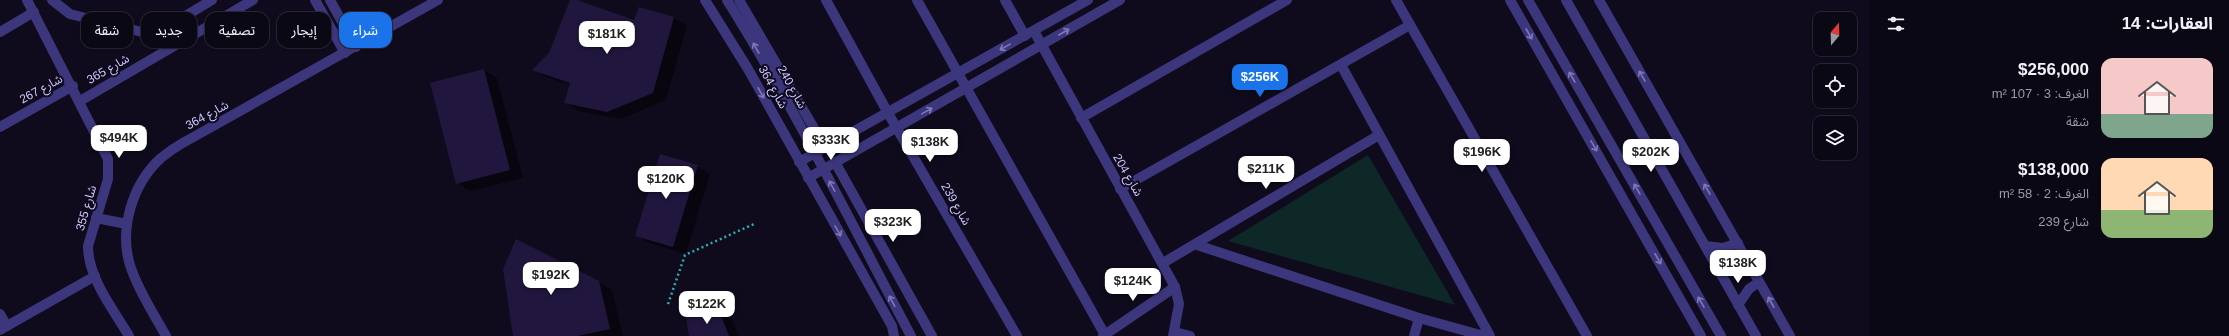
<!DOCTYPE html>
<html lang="ar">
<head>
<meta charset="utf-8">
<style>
  :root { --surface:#0b0816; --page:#14111f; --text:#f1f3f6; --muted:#9a9aa1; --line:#2b2935; --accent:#1a73e8 }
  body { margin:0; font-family:Helvetica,"Noto Sans Arabic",sans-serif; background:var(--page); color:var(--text); direction:rtl; height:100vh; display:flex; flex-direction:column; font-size:15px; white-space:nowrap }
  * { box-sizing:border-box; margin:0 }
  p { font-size:13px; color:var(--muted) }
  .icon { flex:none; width:22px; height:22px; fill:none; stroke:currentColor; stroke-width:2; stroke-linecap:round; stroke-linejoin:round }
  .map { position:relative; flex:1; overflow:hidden; direction:ltr }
  .sheet { display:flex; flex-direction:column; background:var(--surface); width:360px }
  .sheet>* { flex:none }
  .hud { position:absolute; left:12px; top:12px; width:380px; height:36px; direction:rtl; display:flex; gap:8px }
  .needle { width:26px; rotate:19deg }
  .buttons { position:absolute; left:1813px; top:12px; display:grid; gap:8px }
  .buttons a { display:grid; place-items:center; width:44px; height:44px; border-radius:8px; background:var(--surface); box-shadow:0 1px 3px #0004,0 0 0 1px var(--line); font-size:20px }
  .price { position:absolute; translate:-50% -34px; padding:0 9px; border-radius:8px; background:#fff; color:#222; font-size:13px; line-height:26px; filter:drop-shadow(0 1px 2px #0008) }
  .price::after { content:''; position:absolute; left:50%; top:24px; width:12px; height:9px; margin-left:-6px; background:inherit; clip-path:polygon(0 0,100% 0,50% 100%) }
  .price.current { background:var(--accent); color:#fff }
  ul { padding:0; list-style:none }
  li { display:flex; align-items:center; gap:12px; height:100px; padding:0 16px }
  li span { display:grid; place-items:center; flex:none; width:112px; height:80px; border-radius:12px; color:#555 }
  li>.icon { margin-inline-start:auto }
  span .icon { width:48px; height:48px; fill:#fffc; stroke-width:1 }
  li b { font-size:17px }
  h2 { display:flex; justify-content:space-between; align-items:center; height:48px; padding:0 16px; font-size:17px }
  .chip { padding:0 14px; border-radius:12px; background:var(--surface); box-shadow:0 1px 3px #0004,0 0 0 1px var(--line); font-size:14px; line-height:36px }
  .chip.current { background:var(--accent); color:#fff }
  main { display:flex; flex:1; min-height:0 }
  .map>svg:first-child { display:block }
</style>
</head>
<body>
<main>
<section class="sheet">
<h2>العقارات: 14<svg class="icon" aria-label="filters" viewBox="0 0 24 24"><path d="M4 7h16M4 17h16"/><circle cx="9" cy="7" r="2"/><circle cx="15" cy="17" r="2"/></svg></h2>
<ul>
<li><span style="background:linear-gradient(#f6c9c9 70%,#7fa58c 0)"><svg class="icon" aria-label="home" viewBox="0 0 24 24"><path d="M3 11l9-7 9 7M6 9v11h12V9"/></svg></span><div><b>$256,000</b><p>الغرف: 3 · 107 m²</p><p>شقة</p></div></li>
<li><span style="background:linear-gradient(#ffd9b3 65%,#8fb573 0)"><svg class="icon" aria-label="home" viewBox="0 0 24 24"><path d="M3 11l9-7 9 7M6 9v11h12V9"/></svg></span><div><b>$138,000</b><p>الغرف: 2 · 58 m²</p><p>شارع 239</p></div></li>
</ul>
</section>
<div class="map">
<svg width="1869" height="336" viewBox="0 0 1869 336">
  <rect width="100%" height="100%" fill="#0f0b1d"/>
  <polygon fill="#0e2727" points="1368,155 1455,305 1228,241"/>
  <g fill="#0007">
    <polygon points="571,0 635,21 674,18 687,25 666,100 621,119 579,111 565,103 570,85 546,77 533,69 549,54"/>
    <polygon points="484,70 497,78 523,178 470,191 457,183"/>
    <polygon points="697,166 710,174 686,254 649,243 636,235"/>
    <polygon points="599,282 612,290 623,336 514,336"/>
    <polygon points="719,311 732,319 739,336 690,336"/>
  </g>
  <g fill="#21173e">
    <polygon points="570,0 577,0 634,20 639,7 674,17 653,93 607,112 564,103 570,83 532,70 549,53"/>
    <polygon points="484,69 510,170 456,184 430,83"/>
    <polygon points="660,154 698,165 673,247 635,236"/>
    <polygon points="516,239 599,281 610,329 577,336 513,336 503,269"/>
    <polygon points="719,310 729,336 689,336 686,317"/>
  </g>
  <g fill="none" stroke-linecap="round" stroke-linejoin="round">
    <polyline stroke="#2cafad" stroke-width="2.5" stroke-dasharray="2 3" stroke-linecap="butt" points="668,304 685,255 754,224"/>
    <g stroke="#3c367d" stroke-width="10">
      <path d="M27 0 108 159V179L88 246C88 278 113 309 129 336"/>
      <polyline points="52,0 70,14 150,34 162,30 212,0"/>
      <polyline points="315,0 345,53"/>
      <polyline points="330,0 356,47"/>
      <polyline points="705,0 748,69 892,326 894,336"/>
      <path d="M727 0C795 108 851 223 911 336"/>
      <polyline points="739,0 825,147"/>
      <polyline points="826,0 888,113 1017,336"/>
      <polyline points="917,0 1105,335"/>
      <polyline points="1005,0 1025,36"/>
      <polyline points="1396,0 1587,336"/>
      <polyline points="1510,0 1701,336"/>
      <polyline points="1528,0 1721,336"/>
      <polyline points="1566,0 1756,336"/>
      <polyline points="1599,0 1790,336"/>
      <polyline points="1034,31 1175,287 1179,304 1173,336"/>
      <polyline points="0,32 34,12"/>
      <polyline points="1341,65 1490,336"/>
      <polyline points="80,101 253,0"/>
      <polyline points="1081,118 1287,0"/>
      <polyline points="0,127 73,86"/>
      <polyline points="799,162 1088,0"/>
      <polyline points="835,162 932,336"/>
      <polyline points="808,178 1120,0"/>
      <polyline points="1120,189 1410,25"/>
      <polyline points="96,218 127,224"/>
      <polyline points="1197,245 1419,318 1484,336"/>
      <polyline points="1705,246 1723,248 1738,243"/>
      <polyline points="1163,263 1379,135"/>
      <polyline points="1738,305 1749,289 1759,282"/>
      <polyline points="0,314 7,326"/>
      <polyline points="0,330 95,276"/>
      <polyline points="1175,332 1190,336"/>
      <path d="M166 336C154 314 139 292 131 268 118 231 132 184 161 158 167 153 174 148 181 144L438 0"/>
      <polyline points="1103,336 1175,287"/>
      <polyline points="1414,336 1419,318"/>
    </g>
  </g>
  <defs><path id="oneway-shaft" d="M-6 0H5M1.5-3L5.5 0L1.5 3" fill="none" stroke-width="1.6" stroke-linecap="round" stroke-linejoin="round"/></defs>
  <g stroke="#7f78b8">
    <use href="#oneway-shaft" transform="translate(1064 32) rotate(-30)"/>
    <use href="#oneway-shaft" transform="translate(1529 34) rotate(61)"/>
    <use href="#oneway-shaft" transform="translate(1005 47) rotate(151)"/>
    <use href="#oneway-shaft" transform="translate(756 48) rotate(-119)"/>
    <use href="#oneway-shaft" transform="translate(1642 76) rotate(-120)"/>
    <use href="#oneway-shaft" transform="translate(1572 77) rotate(-120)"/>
    <use href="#oneway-shaft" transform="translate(761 93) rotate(61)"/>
    <use href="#oneway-shaft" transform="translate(927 111) rotate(-29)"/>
    <use href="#oneway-shaft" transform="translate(1594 146) rotate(60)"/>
    <use href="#oneway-shaft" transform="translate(832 186) rotate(-118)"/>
    <use href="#oneway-shaft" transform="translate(1637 189) rotate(-120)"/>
    <use href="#oneway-shaft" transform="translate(1707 189) rotate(-120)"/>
    <use href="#oneway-shaft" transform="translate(838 231) rotate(60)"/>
    <use href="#oneway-shaft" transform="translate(1658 259) rotate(61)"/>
    <use href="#oneway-shaft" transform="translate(892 301) rotate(-118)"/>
    <use href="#oneway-shaft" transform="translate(1701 302) rotate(-120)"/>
    <use href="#oneway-shaft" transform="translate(1771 302) rotate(-119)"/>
  </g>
  <g text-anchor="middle" stroke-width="4" stroke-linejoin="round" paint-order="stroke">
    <g font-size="12" fill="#d0c8ff" stroke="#0f0b1d">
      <text transform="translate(108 69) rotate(-30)" y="4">شارع 365</text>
      <text transform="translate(773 87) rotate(61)" y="4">شارع 364</text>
      <text transform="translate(792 87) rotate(61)" y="4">شارع 240</text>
      <text transform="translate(41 89) rotate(-29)" y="4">شارع 267</text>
      <text transform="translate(207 115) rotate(-29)" y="4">شارع 364</text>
      <text transform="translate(1128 175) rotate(60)" y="4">شارع 204</text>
      <text transform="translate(956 204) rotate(60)" y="4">شارع 239</text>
      <text transform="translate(86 208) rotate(-74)" y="4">شارع 355</text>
    </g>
  </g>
</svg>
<div class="buttons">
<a><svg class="needle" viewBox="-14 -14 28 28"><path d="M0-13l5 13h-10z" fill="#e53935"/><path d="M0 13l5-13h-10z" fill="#9a9aa1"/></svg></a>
<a><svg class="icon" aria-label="locate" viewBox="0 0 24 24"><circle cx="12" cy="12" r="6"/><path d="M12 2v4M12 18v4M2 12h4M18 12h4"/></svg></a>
<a><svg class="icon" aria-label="layers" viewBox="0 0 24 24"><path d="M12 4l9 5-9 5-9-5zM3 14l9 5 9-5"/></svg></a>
</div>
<b class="price" style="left:607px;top:55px">$181K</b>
<b class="price current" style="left:1260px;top:98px">$256K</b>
<b class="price" style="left:119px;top:159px">$494K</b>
<b class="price" style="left:831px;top:161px">$333K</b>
<b class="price" style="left:930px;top:163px">$138K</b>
<b class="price" style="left:1482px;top:173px">$196K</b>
<b class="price" style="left:1651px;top:173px">$202K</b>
<b class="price" style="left:1266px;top:190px">$211K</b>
<b class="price" style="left:666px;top:200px">$120K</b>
<b class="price" style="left:893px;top:243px">$323K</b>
<b class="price" style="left:1738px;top:284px">$138K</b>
<b class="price" style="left:551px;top:296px">$192K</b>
<b class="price" style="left:1133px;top:302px">$124K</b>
<b class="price" style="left:707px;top:325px">$122K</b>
<div class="hud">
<a class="chip current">شراء</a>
<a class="chip">إيجار</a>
<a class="chip">تصفية</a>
<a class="chip">جديد</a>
<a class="chip">شقة</a>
</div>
</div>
</main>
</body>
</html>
